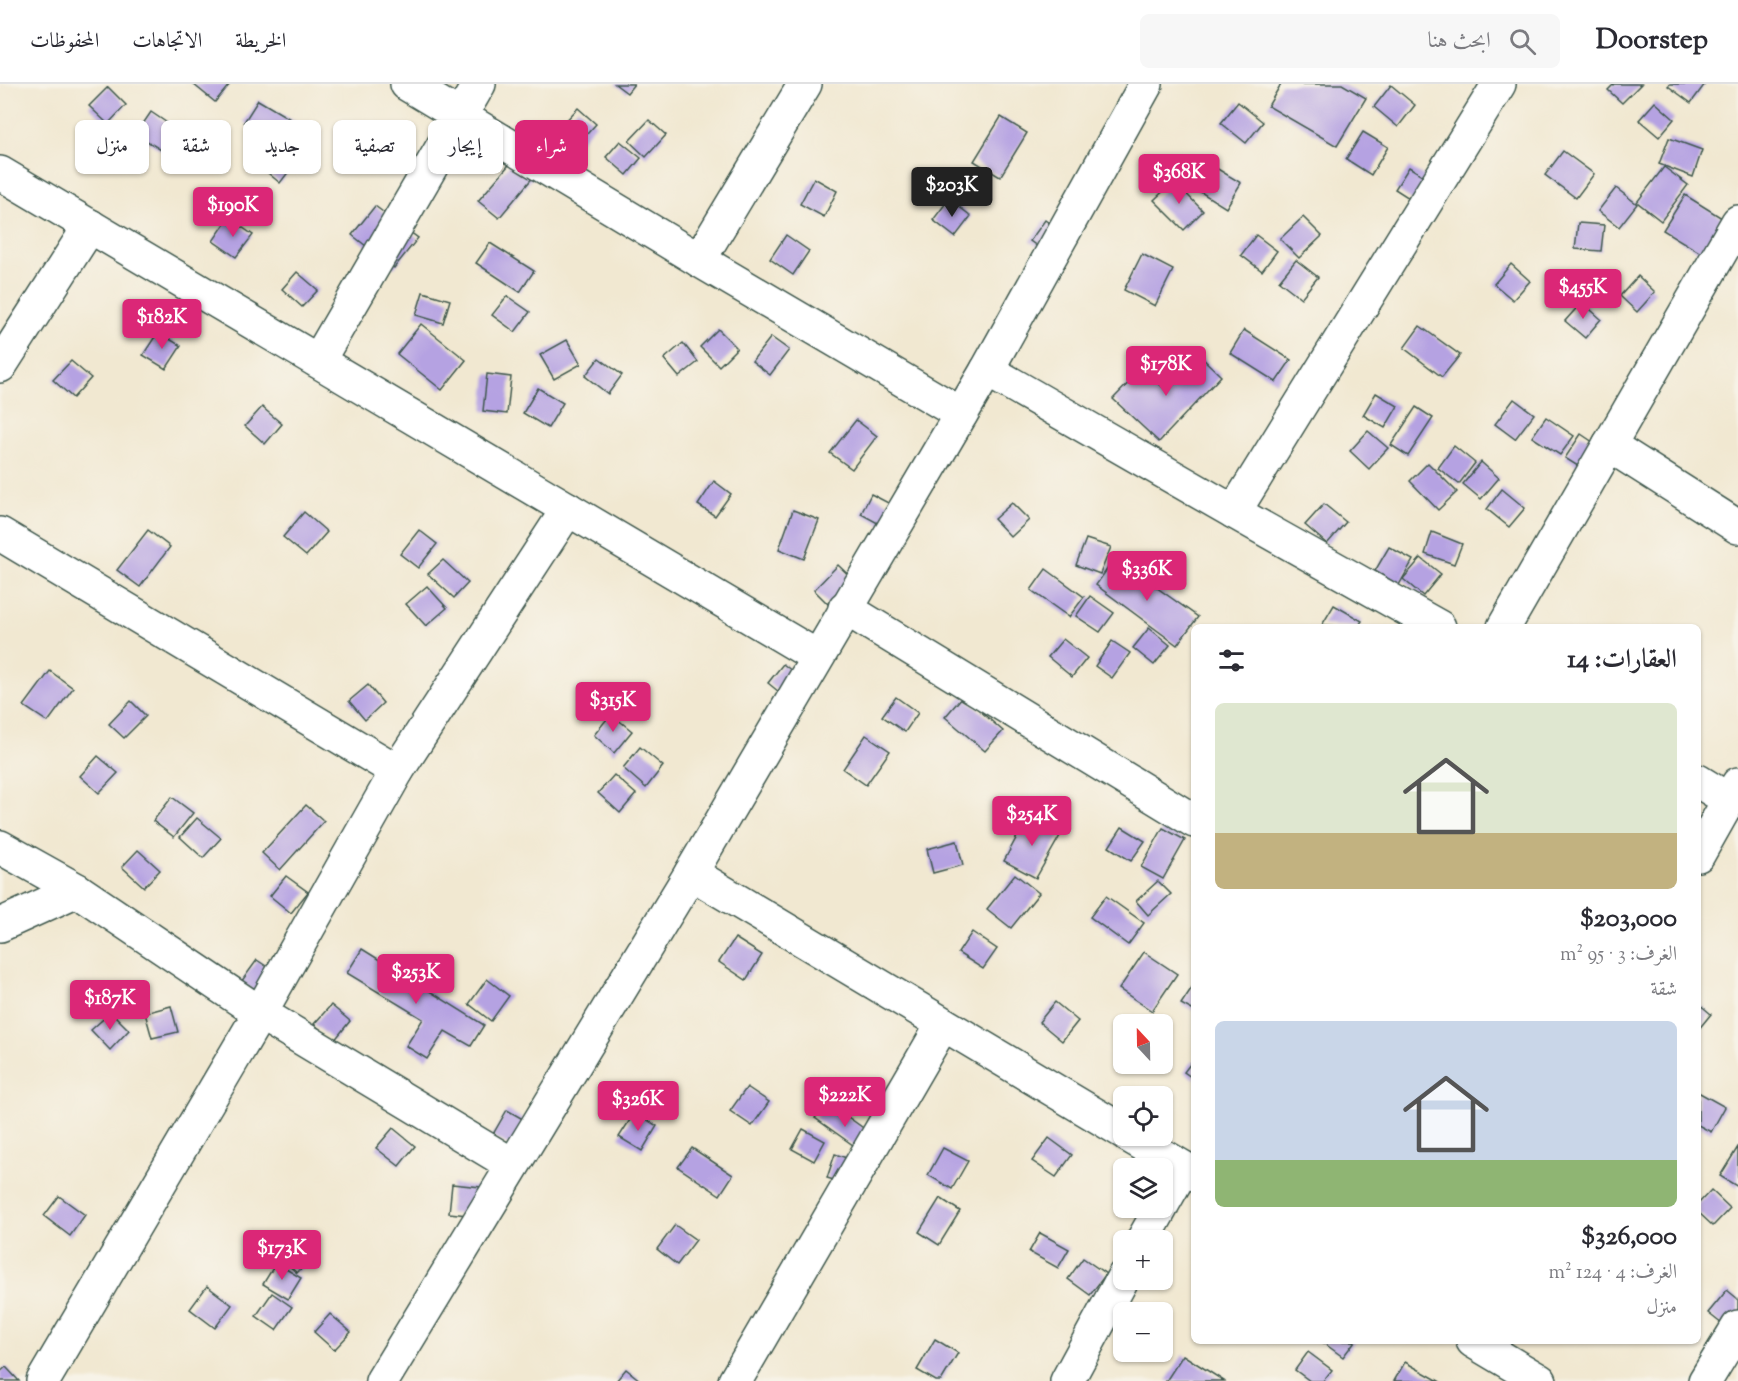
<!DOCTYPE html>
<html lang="ar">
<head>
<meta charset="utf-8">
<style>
  :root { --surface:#fff; --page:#f7f7f7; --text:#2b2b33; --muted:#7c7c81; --line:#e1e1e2; --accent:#db2777 }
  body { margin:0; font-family:"Sorts Mill Goudy",Amiri,serif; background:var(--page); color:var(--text); direction:rtl; height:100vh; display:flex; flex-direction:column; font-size:22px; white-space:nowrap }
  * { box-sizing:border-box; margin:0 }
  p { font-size:20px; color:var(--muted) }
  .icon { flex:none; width:33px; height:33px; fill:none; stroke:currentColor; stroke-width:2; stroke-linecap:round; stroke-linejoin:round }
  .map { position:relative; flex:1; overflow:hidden; direction:ltr }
  .details { position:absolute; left:1191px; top:540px; width:510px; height:720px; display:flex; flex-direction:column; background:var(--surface); border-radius:9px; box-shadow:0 2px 4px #0004; direction:rtl }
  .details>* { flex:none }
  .guide { position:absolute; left:18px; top:36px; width:570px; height:54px; direction:rtl; display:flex; gap:12px }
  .needle { width:39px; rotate:338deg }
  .tools { position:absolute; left:1113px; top:930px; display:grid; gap:12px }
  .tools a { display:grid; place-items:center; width:60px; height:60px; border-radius:9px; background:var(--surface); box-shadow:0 2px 4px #0004; font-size:30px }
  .price { position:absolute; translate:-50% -51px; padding:0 14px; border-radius:6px; background:var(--accent); color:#fff; font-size:20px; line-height:39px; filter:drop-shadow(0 2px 3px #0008) }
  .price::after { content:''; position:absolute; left:50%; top:36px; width:18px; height:14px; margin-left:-9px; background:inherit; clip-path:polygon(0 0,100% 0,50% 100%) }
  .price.active { background:#222; color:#fff }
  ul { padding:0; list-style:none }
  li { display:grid; align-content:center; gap:12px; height:318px; padding:0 24px }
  li span { display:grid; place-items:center; height:186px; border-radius:9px; color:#555 }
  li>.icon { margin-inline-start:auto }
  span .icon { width:108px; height:108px; fill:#fffc; stroke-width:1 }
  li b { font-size:26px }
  h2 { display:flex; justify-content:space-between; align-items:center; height:72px; padding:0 24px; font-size:26px }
  .chip { padding:0 21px; border-radius:9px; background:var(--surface); box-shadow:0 2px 4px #0004; font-size:21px; line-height:54px }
  .chip.active { background:var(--accent); color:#fff }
  header { display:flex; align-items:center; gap:36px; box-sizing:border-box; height:84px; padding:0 30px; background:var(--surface); border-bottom:2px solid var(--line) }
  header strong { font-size:28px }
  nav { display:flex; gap:33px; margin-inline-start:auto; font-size:21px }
  .search { width:420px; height:54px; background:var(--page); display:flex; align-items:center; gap:15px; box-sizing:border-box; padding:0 21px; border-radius:9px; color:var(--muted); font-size:22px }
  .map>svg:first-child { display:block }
</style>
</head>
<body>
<header>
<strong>Doorstep</strong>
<div class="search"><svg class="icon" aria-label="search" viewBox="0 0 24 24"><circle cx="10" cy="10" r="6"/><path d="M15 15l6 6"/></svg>ابحث هنا</div>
<nav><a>الخريطة</a><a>الاتجاهات</a><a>المحفوظات</a></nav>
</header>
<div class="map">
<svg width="1738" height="1297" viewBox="0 0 1738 1297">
  <rect width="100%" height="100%" fill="#f7f3e8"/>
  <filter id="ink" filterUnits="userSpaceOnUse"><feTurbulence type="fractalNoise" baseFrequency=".0167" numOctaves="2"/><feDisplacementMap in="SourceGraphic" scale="12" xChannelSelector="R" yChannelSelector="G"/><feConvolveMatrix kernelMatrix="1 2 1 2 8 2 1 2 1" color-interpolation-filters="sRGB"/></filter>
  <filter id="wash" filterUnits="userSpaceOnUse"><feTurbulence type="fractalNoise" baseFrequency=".008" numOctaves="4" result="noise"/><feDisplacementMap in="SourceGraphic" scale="24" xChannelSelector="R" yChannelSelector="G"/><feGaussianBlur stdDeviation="1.35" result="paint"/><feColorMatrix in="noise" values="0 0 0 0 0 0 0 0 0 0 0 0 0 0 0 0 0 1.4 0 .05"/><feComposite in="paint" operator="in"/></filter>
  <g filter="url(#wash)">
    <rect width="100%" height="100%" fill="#f1e8d1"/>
    <g id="blocks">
      <g fill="#b5a2e2">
        <polygon points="193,0 230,0 215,18"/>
        <polygon points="615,0 634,0 627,9"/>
        <polygon points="1281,0 1342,0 1366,14 1337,62 1268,22"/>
        <polygon points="1614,0 1641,0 1622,19 1608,6"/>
        <polygon points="1670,0 1705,0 1691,19 1668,2"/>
        <polygon points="1391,1 1415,21 1398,43 1374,23"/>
        <polygon points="108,3 126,21 108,40 89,22"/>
        <polygon points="258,16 302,42 289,64 244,38"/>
        <polygon points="1238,18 1263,38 1246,59 1221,39"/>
        <polygon points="1655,18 1674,35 1659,53 1639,36"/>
        <polygon points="578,24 596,40 578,60 560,43"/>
        <polygon points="151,28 176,45 161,66 136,50"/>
        <polygon points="1001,33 1027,49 1000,93 974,77"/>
        <polygon points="649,36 666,51 646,73 629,57"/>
        <polygon points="1363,48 1388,63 1371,91 1346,75"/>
        <polygon points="1669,54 1702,66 1693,93 1659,80"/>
        <polygon points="620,57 641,74 627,91 606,73"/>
        <polygon points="272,60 296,78 280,99 257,80"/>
        <polygon points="1563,67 1594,90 1576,114 1545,91"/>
        <polygon points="514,75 534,92 499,134 478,117"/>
        <polygon points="1206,78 1241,99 1226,124 1191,102"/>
        <polygon points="1409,83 1448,107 1434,130 1395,105"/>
        <polygon points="1664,83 1688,101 1661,137 1637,118"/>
        <polygon points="814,94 837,107 824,133 800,120"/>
        <polygon points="1174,97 1203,127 1184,146 1154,116"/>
        <polygon points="1616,104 1637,120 1619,143 1598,127"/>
        <polygon points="1685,111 1738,144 1719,180 1663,146"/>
        <polygon points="949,115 971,132 955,153 933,136"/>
        <polygon points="375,122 418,154 394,184 352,151"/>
        <polygon points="1303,133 1322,152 1299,174 1280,155"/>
        <polygon points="229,134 253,151 236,173 213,157"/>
        <polygon points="1045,136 1067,152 1052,173 1030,157"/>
        <polygon points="1578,139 1604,141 1601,167 1575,165"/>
        <polygon points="786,151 809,167 793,191 770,175"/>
        <polygon points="1256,151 1277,167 1262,187 1241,171"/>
        <polygon points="490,159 534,187 520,208 476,179"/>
        <polygon points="1142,170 1173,186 1155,222 1124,206"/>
        <polygon points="1296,176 1318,193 1301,214 1279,197"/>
        <polygon points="1511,180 1530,197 1513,216 1494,200"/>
        <polygon points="297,188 318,206 302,223 282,205"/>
        <polygon points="1638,192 1655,208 1637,228 1620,212"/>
        <polygon points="423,208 450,216 443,239 416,231"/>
        <polygon points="507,212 530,228 515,248 492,231"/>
        <polygon points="1582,218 1601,235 1585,254 1565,237"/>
        <polygon points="421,240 466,276 442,306 397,270"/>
        <polygon points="1420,242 1460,271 1442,293 1404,264"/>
        <polygon points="718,245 737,264 719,282 700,263"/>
        <polygon points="1244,246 1291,276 1276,298 1230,269"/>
        <polygon points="158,248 181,262 166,285 143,271"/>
        <polygon points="771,253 789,266 770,291 752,277"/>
        <polygon points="567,256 581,280 554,295 540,271"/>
        <polygon points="683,259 698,278 679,293 664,275"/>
        <polygon points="1199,271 1221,292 1159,358 1113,315 1143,284 1166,306"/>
        <polygon points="599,274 622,291 608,310 585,292"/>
        <polygon points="71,277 91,294 73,314 53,296"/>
        <polygon points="487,290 511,293 507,330 483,327"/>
        <polygon points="538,304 563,319 548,344 523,329"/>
        <polygon points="1376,309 1398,322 1385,344 1363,331"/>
        <polygon points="1514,315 1534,330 1515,355 1495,340"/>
        <polygon points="262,323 282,340 265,360 245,342"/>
        <polygon points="1416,323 1433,334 1408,372 1391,361"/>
        <polygon points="1546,333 1574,352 1560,371 1532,353"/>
        <polygon points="856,336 877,352 852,385 830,369"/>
        <polygon points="1368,347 1388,364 1369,385 1350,367"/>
        <polygon points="1581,350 1612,371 1597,394 1565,374"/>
        <polygon points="1454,362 1475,379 1459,400 1438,384"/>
        <polygon points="1481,378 1499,394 1481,415 1463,400"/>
        <polygon points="1428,379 1457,408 1438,426 1410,397"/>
        <polygon points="714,397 731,410 715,432 698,421"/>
        <polygon points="1502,405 1525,424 1509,443 1487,425"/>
        <polygon points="871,410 896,423 885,443 861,430"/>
        <polygon points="1012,419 1029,436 1011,453 994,435"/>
        <polygon points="1324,420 1346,438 1327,460 1305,441"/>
        <polygon points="793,426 819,436 804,475 779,465"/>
        <polygon points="304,428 327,448 306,472 283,453"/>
        <polygon points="148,446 170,463 140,503 117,486"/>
        <polygon points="419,446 437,460 418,484 400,470"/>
        <polygon points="1432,448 1462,460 1454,480 1425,470"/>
        <polygon points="1086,455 1111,463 1100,490 1076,481"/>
        <polygon points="1389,463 1413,476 1399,501 1375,487"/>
        <polygon points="1115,474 1198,533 1177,561 1096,501"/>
        <polygon points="1421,474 1441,490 1423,512 1403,495"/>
        <polygon points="443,476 468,499 454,514 428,490"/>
        <polygon points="838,481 860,502 835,527 814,506"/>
        <polygon points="1046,485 1084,513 1069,533 1031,506"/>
        <polygon points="427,502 447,524 426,542 406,520"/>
        <polygon points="1090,512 1114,529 1100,548 1076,532"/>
        <polygon points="1334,521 1362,537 1358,543 1322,541"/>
        <polygon points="1149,544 1170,561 1154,581 1133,564"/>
        <polygon points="1063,555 1087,574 1072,593 1048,573"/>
        <polygon points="1112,557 1130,569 1112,594 1095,582"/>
        <polygon points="783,580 806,598 790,617 768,599"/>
        <polygon points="50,587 73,604 48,638 24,622"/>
        <polygon points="368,601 383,619 365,636 349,617"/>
        <polygon points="963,612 1003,647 985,667 945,633"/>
        <polygon points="896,613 918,629 905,648 882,632"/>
        <polygon points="131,617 146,632 124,654 109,640"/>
        <polygon points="611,630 632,647 614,669 594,651"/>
        <polygon points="866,651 890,667 866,701 843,685"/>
        <polygon points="640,663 663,682 646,704 623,684"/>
        <polygon points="98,672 118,689 99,709 80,692"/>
        <polygon points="614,691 636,710 620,729 598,709"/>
        <polygon points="172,713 193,729 174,753 153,737"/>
        <polygon points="306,721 324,737 280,786 262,769"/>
        <polygon points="1028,732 1061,750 1036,794 1004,777"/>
        <polygon points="197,734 221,754 203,774 180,753"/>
        <polygon points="1122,743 1145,757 1131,777 1109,763"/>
        <polygon points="1163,744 1185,756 1163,795 1141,783"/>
        <polygon points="957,757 963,781 933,789 927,765"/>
        <polygon points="138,766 160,786 144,803 122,783"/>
        <polygon points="1015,790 1039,809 1011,844 987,825"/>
        <polygon points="286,792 308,808 291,829 270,812"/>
        <polygon points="1158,797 1171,810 1148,831 1136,817"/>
        <polygon points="1106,812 1144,839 1128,861 1090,833"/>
        <polygon points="972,848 997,865 983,885 958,869"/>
        <polygon points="735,854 762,871 746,896 719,878"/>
        <polygon points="362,865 484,941 471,962 445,947 427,975 406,962 423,935 347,889"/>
        <polygon points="1144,868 1177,890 1152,927 1119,905"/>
        <polygon points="257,876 287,896 271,919 241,898"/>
        <polygon points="487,895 509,912 491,937 469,920"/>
        <polygon points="1193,902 1194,903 1194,927 1181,920"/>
        <polygon points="1055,918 1078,937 1062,957 1039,938"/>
        <polygon points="1698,919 1711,930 1698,946"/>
        <polygon points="331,921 350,937 334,957 314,940"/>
        <polygon points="171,922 178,948 152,954 145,929"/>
        <polygon points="111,928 129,946 110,966 91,946"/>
        <polygon points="1194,975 1194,995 1184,988"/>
        <polygon points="747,1003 769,1018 752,1042 730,1027"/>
        <polygon points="1698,1008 1725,1023 1711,1048 1698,1041"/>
        <polygon points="827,1018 866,1046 874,1076 815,1034"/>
        <polygon points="507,1026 535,1042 520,1067 492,1052"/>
        <polygon points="635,1028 657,1042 642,1067 619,1053"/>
        <polygon points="393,1044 415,1062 399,1082 376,1064"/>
        <polygon points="803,1045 825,1057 814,1077 792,1065"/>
        <polygon points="1049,1054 1072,1071 1056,1093 1032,1077"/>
        <polygon points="1738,1063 1738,1103 1720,1092"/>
        <polygon points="692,1064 733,1091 720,1111 678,1083"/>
        <polygon points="943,1064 968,1077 952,1105 928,1091"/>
        <polygon points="835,1070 861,1079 854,1102 827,1094"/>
        <polygon points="452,1100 481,1103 477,1132 449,1129"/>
        <polygon points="1711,1106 1730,1124 1713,1142 1698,1128 1698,1120"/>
        <polygon points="59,1112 85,1131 70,1152 44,1132"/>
        <polygon points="940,1114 960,1127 939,1161 919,1148"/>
        <polygon points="675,1141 696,1156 677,1181 657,1165"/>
        <polygon points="1040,1149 1069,1165 1058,1184 1029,1168"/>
        <polygon points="297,1153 316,1169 297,1189 279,1173"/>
        <polygon points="1083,1174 1106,1190 1090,1211 1068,1195"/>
        <polygon points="276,1179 301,1194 288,1215 263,1200"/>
        <polygon points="207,1202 232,1221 215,1244 190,1225"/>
        <polygon points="1727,1206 1738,1215 1738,1230 1727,1244 1708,1229"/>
        <polygon points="272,1209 292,1223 276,1246 256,1232"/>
        <polygon points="330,1230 351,1248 334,1266 314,1248"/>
        <polygon points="935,1255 958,1269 941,1297 936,1297 917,1286"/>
        <polygon points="1321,1257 1355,1257 1343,1273"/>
        <polygon points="1308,1268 1332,1286 1323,1297 1310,1297 1295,1286"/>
        <polygon points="1183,1271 1224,1297 1166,1297"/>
        <polygon points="1405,1278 1439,1297 1394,1297"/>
        <polygon points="6,1283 19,1297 0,1297 0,1288"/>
        <polygon points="626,1285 641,1297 616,1297"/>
      </g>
    </g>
  </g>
  <g filter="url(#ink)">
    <use href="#blocks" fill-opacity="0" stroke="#3e574c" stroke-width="1.5"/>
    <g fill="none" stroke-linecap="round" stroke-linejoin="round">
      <g stroke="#3e574c" stroke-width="36">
        <g id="minor">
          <polyline points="407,0 699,176 961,330"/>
          <polyline points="0,89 816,572"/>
          <polyline points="699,176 805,0"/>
          <polyline points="318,277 479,0"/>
          <polyline points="0,282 90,142"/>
          <polyline points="987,286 1234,428 1439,543"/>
          <polyline points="1609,361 1738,443"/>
          <polyline points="1234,428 1499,0"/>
          <polyline points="0,450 397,687"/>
          <polyline points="845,524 1194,737"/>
          <polyline points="1504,543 1738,138"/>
          <polyline points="1698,697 1729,716"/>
          <polyline points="0,763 77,806 260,929 511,1080"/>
          <polyline points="1698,771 1738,700"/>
          <polyline points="691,789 1124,1048"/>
          <polyline points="0,841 77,806"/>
          <polyline points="1129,1052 1194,1090"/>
          <polyline points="1162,1121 1183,1084"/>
          <polyline points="1143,1156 1161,1124"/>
          <polyline points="1473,1257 1540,1297"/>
          <polyline points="43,1297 260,929 397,687 568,425"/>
          <polyline points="382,1297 691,789 987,286 1146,0"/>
          <polyline points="735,1297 943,940"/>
          <polyline points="1067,1297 1124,1192"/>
          <polyline points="1705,1297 1738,1243"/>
        </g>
      </g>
      <use href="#minor" stroke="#fff" stroke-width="33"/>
    </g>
  </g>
</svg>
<div class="tools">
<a><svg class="needle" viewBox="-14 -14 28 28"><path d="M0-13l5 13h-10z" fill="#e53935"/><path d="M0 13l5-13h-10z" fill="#7c7c81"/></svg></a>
<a><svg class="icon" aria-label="locate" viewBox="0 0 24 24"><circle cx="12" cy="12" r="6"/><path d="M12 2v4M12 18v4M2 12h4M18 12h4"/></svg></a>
<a><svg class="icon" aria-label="layers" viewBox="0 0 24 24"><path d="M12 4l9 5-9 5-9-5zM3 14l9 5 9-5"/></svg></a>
<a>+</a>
<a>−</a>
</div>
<b class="price" style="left:1179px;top:121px">$368K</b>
<b class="price active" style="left:952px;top:134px">$203K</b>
<b class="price" style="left:233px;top:154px">$190K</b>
<b class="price" style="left:1583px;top:236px">$455K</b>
<b class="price" style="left:162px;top:266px">$182K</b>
<b class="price" style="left:1166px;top:313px">$178K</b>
<b class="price" style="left:1147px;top:518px">$336K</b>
<b class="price" style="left:613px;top:649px">$315K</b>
<b class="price" style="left:1032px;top:763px">$254K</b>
<b class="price" style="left:416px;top:921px">$253K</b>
<b class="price" style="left:110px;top:947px">$187K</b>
<b class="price" style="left:845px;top:1044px">$222K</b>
<b class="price" style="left:638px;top:1048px">$326K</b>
<b class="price" style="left:282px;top:1197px">$173K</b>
<div class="guide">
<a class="chip active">شراء</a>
<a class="chip">إيجار</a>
<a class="chip">تصفية</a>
<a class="chip">جديد</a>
<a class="chip">شقة</a>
<a class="chip">منزل</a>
</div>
<section class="details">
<h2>العقارات: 14<svg class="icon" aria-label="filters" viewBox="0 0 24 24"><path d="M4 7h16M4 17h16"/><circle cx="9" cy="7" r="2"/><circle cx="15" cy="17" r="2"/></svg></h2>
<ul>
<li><span style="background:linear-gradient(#dfe7d0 70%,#c2b280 0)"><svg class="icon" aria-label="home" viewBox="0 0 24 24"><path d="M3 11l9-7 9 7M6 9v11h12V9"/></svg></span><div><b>$203,000</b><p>الغرف: 3 · 95 m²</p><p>شقة</p></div></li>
<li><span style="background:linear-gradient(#c9d6e8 75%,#8fb573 0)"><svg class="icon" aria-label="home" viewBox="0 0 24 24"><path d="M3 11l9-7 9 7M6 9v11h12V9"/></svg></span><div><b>$326,000</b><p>الغرف: 4 · 124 m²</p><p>منزل</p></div></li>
</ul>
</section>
</div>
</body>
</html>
